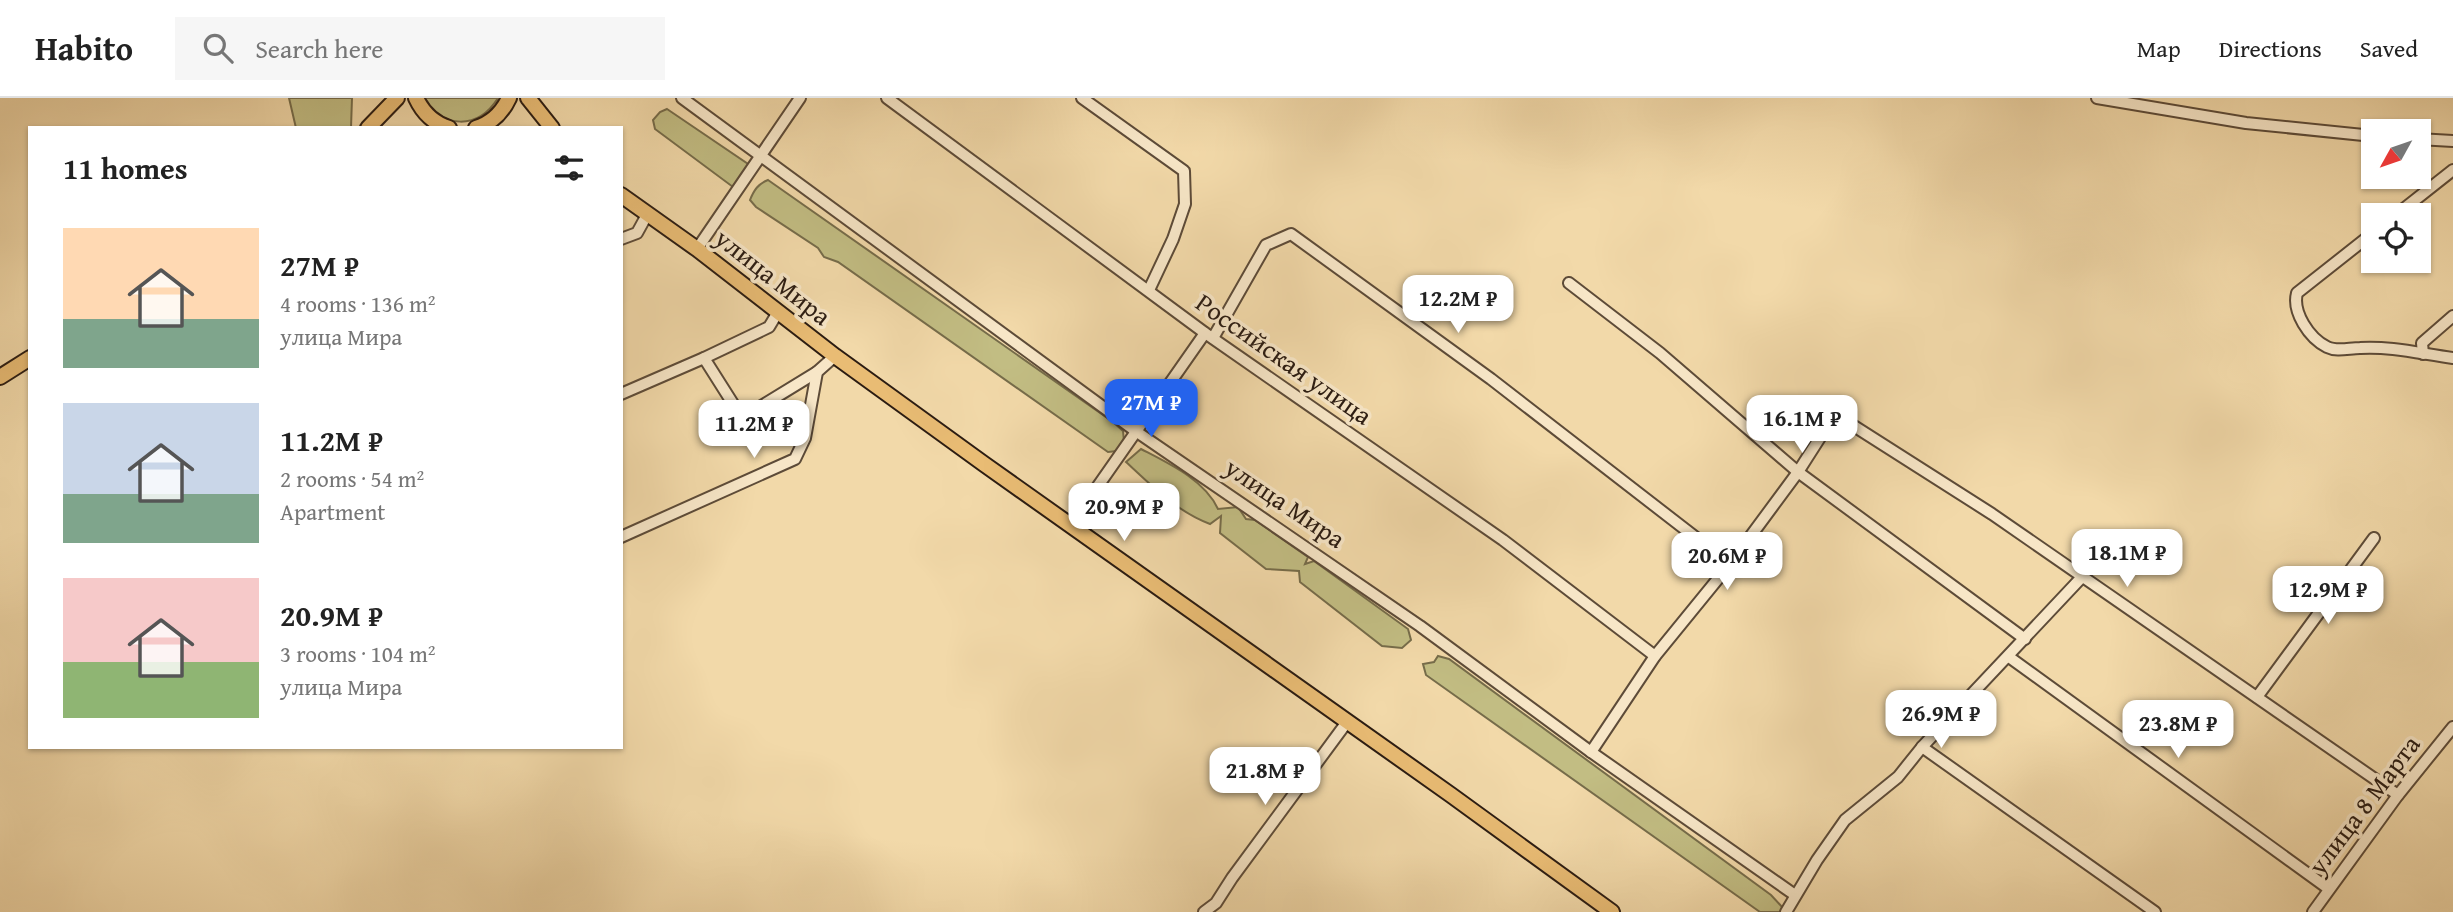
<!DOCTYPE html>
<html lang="en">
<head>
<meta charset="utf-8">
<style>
  :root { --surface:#fff; --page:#f6f6f6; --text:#222; --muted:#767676; --line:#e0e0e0; --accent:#2563eb }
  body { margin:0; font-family:"Gentium Book Plus",serif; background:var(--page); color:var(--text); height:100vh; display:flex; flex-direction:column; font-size:26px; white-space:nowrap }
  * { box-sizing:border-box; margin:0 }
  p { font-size:23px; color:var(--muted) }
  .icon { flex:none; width:38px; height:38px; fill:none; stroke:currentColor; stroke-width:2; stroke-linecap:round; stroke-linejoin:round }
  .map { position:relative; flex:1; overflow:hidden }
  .drawer { position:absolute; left:28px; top:28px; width:595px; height:623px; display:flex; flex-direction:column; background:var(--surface); border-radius:0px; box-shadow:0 2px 5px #0004 }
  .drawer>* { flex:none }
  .needle { width:46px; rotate:230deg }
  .fabs { position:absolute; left:2361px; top:21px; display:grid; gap:14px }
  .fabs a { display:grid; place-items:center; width:70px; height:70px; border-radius:0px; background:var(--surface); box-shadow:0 2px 5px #0004; font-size:35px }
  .price { position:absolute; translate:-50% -60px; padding:0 16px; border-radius:14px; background:#fff; color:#222; font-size:23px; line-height:46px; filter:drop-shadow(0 2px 4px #0008) }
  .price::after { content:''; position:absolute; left:50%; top:42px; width:21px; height:16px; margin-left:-10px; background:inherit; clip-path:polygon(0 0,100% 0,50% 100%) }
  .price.active { background:var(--accent); color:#fff }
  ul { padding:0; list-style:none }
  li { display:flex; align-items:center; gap:21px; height:175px; padding:0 35px }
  li span { display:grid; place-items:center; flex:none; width:196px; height:140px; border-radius:0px; color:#555 }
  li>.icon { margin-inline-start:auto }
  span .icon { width:84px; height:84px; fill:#fffc; stroke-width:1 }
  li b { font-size:30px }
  h2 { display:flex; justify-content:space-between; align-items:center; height:84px; padding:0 35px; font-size:30px }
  header { display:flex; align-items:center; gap:42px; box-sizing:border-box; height:98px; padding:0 35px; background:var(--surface); border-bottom:2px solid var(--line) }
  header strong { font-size:33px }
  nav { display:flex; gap:38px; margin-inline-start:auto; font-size:24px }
  .search { width:490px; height:63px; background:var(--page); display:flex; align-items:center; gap:18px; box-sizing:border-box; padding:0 24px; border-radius:0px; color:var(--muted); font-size:26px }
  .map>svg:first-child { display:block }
</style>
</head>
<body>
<header>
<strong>Habito</strong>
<div class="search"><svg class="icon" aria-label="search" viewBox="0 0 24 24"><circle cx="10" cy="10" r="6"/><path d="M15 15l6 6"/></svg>Search here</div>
<nav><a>Map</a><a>Directions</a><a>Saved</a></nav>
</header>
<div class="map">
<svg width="2453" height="814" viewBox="0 0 2453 814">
  <rect width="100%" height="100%" fill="#f2d9a9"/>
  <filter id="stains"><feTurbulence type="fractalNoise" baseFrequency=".00286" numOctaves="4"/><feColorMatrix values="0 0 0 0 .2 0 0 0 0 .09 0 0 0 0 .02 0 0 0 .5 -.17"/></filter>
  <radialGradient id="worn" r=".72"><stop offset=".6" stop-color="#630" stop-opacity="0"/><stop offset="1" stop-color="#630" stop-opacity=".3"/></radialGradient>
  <g fill="#c2bd83" stroke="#766c4a" stroke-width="2">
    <polygon points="289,0 352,0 351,30 296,30"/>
    <path d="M423 0H498C478 32 443 31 423 0Z"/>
    <polygon points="667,11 751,68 733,89 655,31 653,22 660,14"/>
    <path d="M768 82 1113 324 1123 333 1124 344 1117 353 1108 354 838 164 824 159 818 150 756 109 750 102C754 92 758 86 768 82Z"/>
    <path d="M1141 351C1168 365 1205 382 1218 411L1238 409 1246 421 1255 422 1308 459 1305 466 1314 463 1408 531 1411 542 1402 550 1382 548 1300 484 1299 473 1266 471 1220 435 1221 418 1210 426C1176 413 1152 388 1126 364Z"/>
    <polygon points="1438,558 1449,561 1771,797 1783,810 1781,814 1760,814 1426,577 1423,566 1434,564"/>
  </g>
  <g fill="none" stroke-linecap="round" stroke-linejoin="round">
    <g stroke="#5d4b38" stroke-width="14">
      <g id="minor">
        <polyline points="682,0 1137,334 1420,528 1591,654 1795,797"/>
        <polyline points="887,0 1205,235 1503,442 1655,558"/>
        <polyline points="1082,0 1184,73 1185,106 1173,141 1149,192"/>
        <polyline points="2097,0 2246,25 2373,38"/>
        <polyline points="2418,41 2453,43"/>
        <polyline points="2396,117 2453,72"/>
        <path d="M2373 135 2297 195C2292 214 2309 240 2327 249 2337 254 2349 250 2360 250 2391 248 2422 256 2453 260"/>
        <polyline points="621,141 637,135 648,115"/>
        <polyline points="697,151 800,0"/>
        <polyline points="1569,185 1660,255 1798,374 2025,541"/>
        <polyline points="778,214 769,229 704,260 742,320 817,274"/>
        <polyline points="1213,240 1266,147 1291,136 1491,281 1730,466"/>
        <polyline points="2423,256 2422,245 2453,218"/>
        <polyline points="621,296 704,260"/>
        <polyline points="1070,428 1205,235"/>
        <polyline points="621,439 795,361 805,340 817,274 835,258"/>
        <polyline points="2009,559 2329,791"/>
        <polyline points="2257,599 2374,440"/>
        <polyline points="1922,649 2155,814"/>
        <polyline points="1591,654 1655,558 1730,466 1798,374 1835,316 1992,416 2398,697"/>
        <polyline points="1204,814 1216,805 1232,780 1347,624"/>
        <polyline points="1786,814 1817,762 1845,722 1898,679 1922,649 2082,479"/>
        <polyline points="2313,814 2398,697 2453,629"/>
      </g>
    </g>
    <g stroke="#2b1c12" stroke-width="18">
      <g id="major">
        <path d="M416 0C423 15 433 25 449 30"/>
        <polyline points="528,0 552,30"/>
        <polyline points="368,30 397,0"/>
        <path d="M476 30C492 25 502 15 509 0"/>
        <polyline points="621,97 697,151 835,258 984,366 1451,697 1612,814"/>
        <polyline points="0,279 30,260"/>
      </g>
    </g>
    <use href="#minor" stroke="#f7e6c7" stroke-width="10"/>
    <use href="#major" stroke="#e9bc74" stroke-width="14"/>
  </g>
  <g text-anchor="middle" stroke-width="7" stroke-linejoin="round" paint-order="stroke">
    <g font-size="26" fill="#2b1c12" stroke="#f7e6c7">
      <text transform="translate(773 179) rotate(38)" y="9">улица Мира</text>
      <text transform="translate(1284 261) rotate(35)" y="9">Российская улица</text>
      <text transform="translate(1285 405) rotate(34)" y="9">улица Мира</text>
      <text transform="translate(2364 707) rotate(-53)" y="9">улица 8 Марта</text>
    </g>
  </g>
  <rect width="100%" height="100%" filter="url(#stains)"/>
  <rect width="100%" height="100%" fill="url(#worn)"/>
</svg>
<div class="fabs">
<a><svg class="needle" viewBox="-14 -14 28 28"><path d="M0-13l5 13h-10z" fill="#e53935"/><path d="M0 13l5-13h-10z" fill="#767676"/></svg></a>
<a><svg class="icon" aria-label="locate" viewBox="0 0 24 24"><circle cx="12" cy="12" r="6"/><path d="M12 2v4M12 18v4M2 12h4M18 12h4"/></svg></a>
</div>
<b class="price" style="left:1458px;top:237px">12.2M ₽</b>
<b class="price active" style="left:1151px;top:341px">27M ₽</b>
<b class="price" style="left:1802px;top:357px">16.1M ₽</b>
<b class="price" style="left:754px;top:362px">11.2M ₽</b>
<b class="price" style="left:1124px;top:445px">20.9M ₽</b>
<b class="price" style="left:2127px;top:491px">18.1M ₽</b>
<b class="price" style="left:1727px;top:494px">20.6M ₽</b>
<b class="price" style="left:2328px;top:528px">12.9M ₽</b>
<b class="price" style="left:1941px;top:652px">26.9M ₽</b>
<b class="price" style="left:2178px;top:662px">23.8M ₽</b>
<b class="price" style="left:1265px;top:709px">21.8M ₽</b>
<section class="drawer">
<h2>11 homes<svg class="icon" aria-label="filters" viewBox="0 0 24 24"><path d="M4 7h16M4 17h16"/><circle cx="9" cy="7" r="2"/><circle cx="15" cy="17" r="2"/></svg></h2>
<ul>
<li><span style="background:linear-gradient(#ffd9b3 65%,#7fa58c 0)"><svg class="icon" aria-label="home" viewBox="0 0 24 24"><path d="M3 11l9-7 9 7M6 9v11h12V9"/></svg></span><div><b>27M ₽</b><p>4 rooms · 136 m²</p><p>улица Мира</p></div></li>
<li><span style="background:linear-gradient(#c9d6e8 65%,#7fa58c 0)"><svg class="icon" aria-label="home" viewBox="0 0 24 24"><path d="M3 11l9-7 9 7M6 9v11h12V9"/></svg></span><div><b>11.2M ₽</b><p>2 rooms · 54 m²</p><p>Apartment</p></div></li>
<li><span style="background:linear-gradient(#f6c9c9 60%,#8fb573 0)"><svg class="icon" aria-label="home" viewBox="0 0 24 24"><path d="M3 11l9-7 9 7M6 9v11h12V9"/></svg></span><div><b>20.9M ₽</b><p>3 rooms · 104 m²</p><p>улица Мира</p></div></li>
</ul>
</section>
</div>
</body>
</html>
